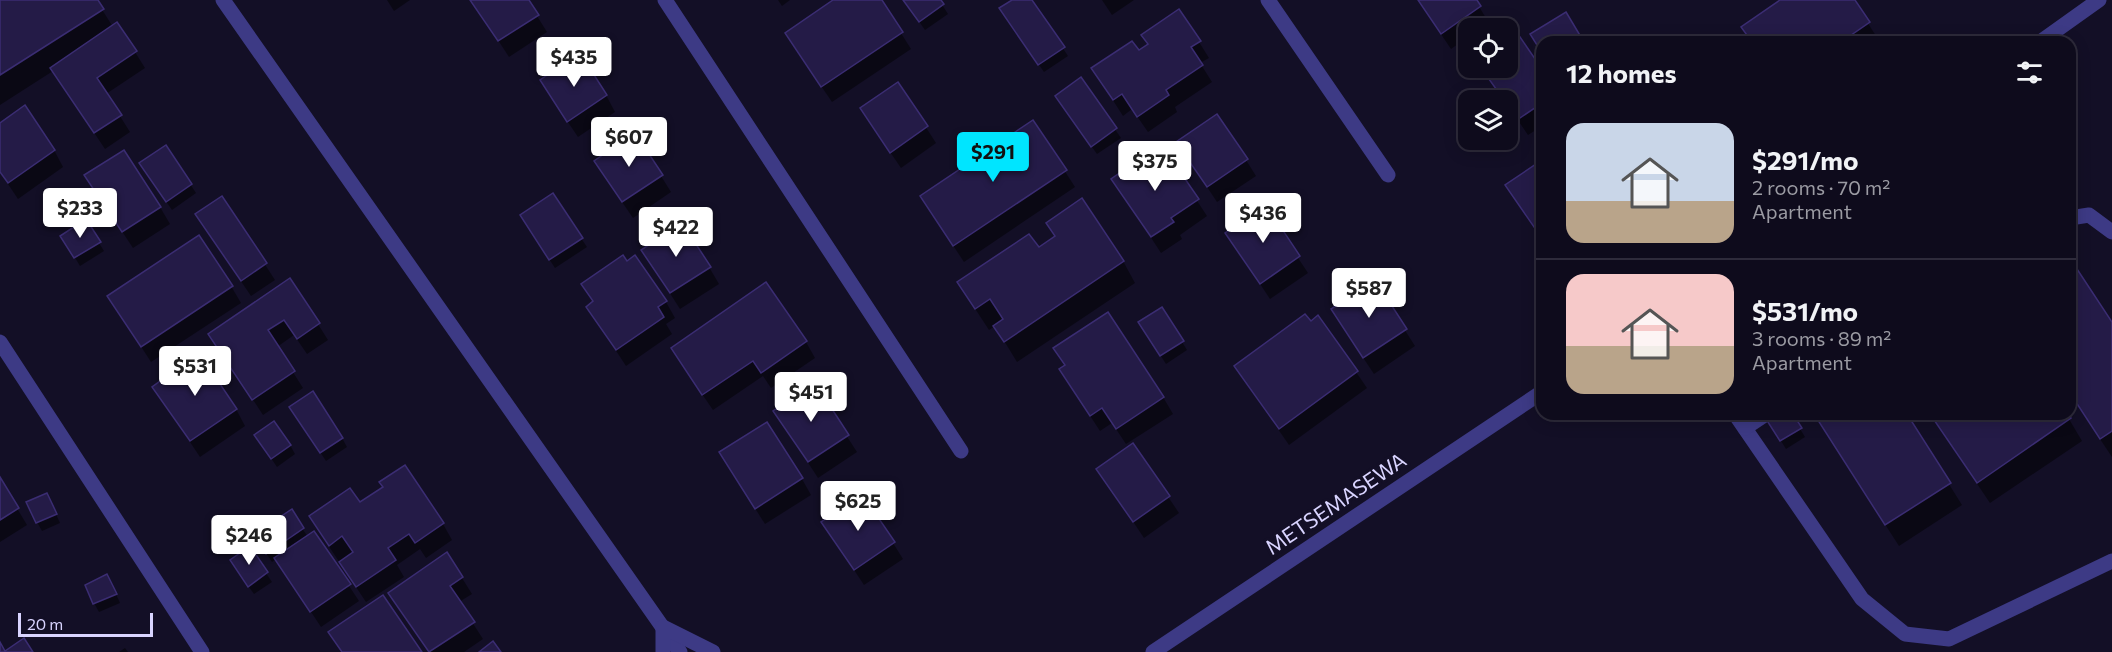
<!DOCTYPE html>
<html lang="en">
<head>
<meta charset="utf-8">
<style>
  :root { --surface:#0e0b1c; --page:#171425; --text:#f1f3f6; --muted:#9b9ba3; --line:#2e2b3b; --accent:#00e5ff }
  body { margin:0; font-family:Commissioner,sans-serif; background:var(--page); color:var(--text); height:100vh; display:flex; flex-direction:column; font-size:22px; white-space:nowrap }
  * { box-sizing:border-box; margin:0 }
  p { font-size:20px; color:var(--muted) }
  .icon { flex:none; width:33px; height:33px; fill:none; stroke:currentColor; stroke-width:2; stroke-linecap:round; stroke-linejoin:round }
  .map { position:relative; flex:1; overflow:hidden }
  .sheet { position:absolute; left:1536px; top:36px; width:540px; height:384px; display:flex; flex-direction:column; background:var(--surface); border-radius:18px; box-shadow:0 3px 15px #0003,0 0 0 2px var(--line) }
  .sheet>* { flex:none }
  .controls { position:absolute; left:1458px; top:18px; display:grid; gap:12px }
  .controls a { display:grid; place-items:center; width:60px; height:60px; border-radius:12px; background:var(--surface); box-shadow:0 3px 15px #0003,0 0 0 2px var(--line); font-size:30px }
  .scale { position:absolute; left:18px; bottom:15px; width:135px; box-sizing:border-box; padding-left:6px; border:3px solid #d9d4ff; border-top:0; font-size:16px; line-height:21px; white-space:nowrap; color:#d9d4ff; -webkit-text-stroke:4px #130f26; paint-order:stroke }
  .price { position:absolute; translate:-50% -51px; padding:0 14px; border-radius:6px; background:#fff; color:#222; font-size:20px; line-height:39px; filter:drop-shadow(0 2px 3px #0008) }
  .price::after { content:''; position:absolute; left:50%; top:36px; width:18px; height:14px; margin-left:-9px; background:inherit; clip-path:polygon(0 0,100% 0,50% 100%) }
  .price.on { background:var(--accent); color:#111 }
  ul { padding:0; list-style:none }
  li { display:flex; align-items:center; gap:18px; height:150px; padding:0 30px }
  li+li { border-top:2px solid var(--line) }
  li span { display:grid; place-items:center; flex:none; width:168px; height:120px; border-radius:18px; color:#555 }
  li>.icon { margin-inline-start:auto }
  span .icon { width:72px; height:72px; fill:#fffc; stroke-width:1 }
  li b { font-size:26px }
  h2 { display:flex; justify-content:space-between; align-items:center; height:72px; padding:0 30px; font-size:26px }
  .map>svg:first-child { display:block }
</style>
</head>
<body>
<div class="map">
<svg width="2112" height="652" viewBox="0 0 2112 652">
  <rect width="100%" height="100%" fill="#130f26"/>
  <g fill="#0007">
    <polygon points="0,0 96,0 113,27 135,52 145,68 106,94 130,132 105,149 53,71 0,105"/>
    <polygon points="387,0 410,0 394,11"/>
    <polygon points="472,0 527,0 547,32 509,57"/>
    <polygon points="778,0 790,0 782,6"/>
    <polygon points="836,0 880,0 911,49 832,102 796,49"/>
    <polygon points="904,0 939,0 948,14 925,30"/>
    <polygon points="1014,0 1031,0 1068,56 1044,72 1006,17"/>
    <polygon points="1102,0 1134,0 1112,15"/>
    <polygon points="1418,0 1475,0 1489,23 1482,28 1468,28 1468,37 1451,49"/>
    <polygon points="1783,0 1853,0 1878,39 1874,42 1752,42 1743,27"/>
    <polygon points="1520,39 1542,72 1542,126 1528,135 1508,106 1508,100 1504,100 1482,68 1508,68 1508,47"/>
    <polygon points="1199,42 1209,58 1200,63 1212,82 1175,107 1177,112 1148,132 1132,109 1123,116 1093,69 1138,53"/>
    <polygon points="1080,79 1121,138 1097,154 1062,105"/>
    <polygon points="898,84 936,143 901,168 871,124"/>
    <polygon points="606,95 615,112 578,137 551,97"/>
    <polygon points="1033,122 1075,187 964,262 931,212"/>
    <polygon points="0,124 54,150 63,167 18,199 0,172"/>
    <polygon points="1178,143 1246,160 1256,176 1217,202"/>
    <polygon points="166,147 196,193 172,210 146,172"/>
    <polygon points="1165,152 1207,216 1180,235 1182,239 1161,253 1113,179 1137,171"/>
    <polygon points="661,176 671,192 633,218 605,177"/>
    <polygon points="96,192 160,207 170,224 133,248"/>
    <polygon points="552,195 587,247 555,268 526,224"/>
    <polygon points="222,198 275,280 251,296 207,231"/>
    <polygon points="1265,208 1308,273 1270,299 1237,249"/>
    <polygon points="86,222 104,251 80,266 62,236"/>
    <polygon points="1048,223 1123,261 1135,283 1017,362 995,326 989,330 972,304 1056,238"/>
    <polygon points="643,251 709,267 719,284 680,309"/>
    <polygon points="2070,271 2112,324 2112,457 2070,394"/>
    <polygon points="290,280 328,340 307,354 294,335 277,347 303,388 263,415 210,334"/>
    <polygon points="1374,282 1415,346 1374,374 1342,326"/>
    <polygon points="583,284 666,302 675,318 666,324 672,334 626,366 588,308 594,303"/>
    <polygon points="231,286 241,303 151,362 109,297"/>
    <polygon points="1318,317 1367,388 1289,445 1235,367"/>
    <polygon points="1145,331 1182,342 1187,350 1166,364"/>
    <polygon points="806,342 815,358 771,388 763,376 713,410 682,365"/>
    <polygon points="1055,348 1163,397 1173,414 1126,444 1112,423 1100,431 1070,385 1066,366"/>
    <polygon points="814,386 857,452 818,478 785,427"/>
    <polygon points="154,388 236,409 245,426 200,457"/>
    <polygon points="1778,414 1791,414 1805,437 1786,449 1768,420"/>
    <polygon points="1814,414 1905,414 1962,505 1899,546"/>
    <polygon points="1930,414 2066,414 2082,441 1990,503"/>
    <polygon points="296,415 342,438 347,447 326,461"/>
    <polygon points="256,436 290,445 295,454 277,467"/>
    <polygon points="1133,445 1179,513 1144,538 1098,469"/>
    <polygon points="730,469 802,479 811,495 765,524"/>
    <polygon points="0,480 27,525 0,542"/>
    <polygon points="51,503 60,523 42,531 37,522"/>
    <polygon points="360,504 443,524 452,540 426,558 420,549 397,565 404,577 366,602 320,533"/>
    <polygon points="291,512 308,537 314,533 359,601 321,627 276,559 272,562 260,544"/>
    <polygon points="833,538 893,543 903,559 864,585"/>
    <polygon points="249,548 272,582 254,594 236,569"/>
    <polygon points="462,578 472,594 459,602 483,639 464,652 429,652 400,609"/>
    <polygon points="112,585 120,603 99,612 94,603"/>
    <polygon points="125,648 128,652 119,652"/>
  </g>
  <g fill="#241b47" stroke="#3b2d73" stroke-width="1.5">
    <polygon points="0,0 98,0 104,9 0,75"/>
    <polygon points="470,0 529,0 539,15 498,41"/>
    <polygon points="833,0 882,0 903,32 821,87 785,33"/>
    <polygon points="903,0 941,0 944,4 919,22"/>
    <polygon points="1012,0 1032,0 1065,47 1038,65 999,8"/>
    <polygon points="1418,0 1477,0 1481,6 1441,34"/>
    <polygon points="1780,0 1855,0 1870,22 1841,42 1752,42 1741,27"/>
    <polygon points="1179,9 1201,41 1191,47 1203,65 1166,90 1169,95 1137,117 1122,94 1113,100 1091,68 1132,41 1139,50 1148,44 1141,35"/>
    <polygon points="1566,12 1584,42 1542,42 1542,53 1530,34"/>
    <polygon points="117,22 137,51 97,78 122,115 94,133 50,68"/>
    <polygon points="1520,37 1542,69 1542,103 1517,120 1508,106 1508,100 1504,100 1481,68 1508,68 1508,46"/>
    <polygon points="580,53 607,95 567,122 540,80"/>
    <polygon points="1081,77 1117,128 1091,147 1055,96"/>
    <polygon points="898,82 928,126 890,153 860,108"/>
    <polygon points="25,105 55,150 8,183 0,172 0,123"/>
    <polygon points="1217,114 1248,159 1207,187 1176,142"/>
    <polygon points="1033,120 1067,170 953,246 920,196"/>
    <polygon points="635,133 663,175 622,202 594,161"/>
    <polygon points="166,145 192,184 166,202 139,163"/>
    <polygon points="124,150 161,207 122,232 84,175"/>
    <polygon points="1165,150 1199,199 1171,218 1174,222 1151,237 1111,179 1134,163 1137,169"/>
    <polygon points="1542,160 1542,237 1541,237 1505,185"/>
    <polygon points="553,193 583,238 549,260 520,215"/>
    <polygon points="222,196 267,263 241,281 195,214"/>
    <polygon points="1082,198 1124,261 1004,342 993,326 1003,319 990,299 975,309 957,282 1029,234 1039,247 1055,236 1046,223"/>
    <polygon points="1266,205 1300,256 1260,284 1225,233"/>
    <polygon points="86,219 101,242 74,258 60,236"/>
    <polygon points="682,223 711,267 670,293 641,250"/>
    <polygon points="199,235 233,286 141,347 107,296"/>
    <polygon points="623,255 627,261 635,255 667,301 658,307 664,317 616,350 586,307 593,301 581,284"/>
    <polygon points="2075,266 2112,322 2112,431 2100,439 2070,393 2070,270"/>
    <polygon points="290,278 320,323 297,339 284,320 268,330 295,371 252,400 208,334"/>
    <polygon points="1375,280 1407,329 1363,358 1331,309"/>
    <polygon points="766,282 807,341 761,373 753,361 702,395 671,348"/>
    <polygon points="1162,307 1184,341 1160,356 1138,322"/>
    <polygon points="1108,312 1164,397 1116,429 1102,408 1090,416 1059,369 1065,365 1053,348"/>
    <polygon points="1305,314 1311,321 1318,315 1358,371 1279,429 1234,366"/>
    <polygon points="199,353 237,409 190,441 152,387"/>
    <polygon points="815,383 849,435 808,462 773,411"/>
    <polygon points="313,391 343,438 320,453 289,407"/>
    <polygon points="1775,414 1793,414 1802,428 1780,441 1766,419"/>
    <polygon points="1814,414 1907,414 1951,483 1885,525"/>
    <polygon points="1930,414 2068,414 2071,418 1977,483"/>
    <polygon points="274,421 291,445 271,459 254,435"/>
    <polygon points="767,422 803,478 755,509 719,452"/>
    <polygon points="1133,443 1170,496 1133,522 1096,469"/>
    <polygon points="405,465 444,523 415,543 409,534 388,548 396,560 356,587 339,562 353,552 342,536 329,546 309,516 350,488 360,502 383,487 379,482"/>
    <polygon points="0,477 19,508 0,520"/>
    <polygon points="47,493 57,514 36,523 26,502"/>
    <polygon points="862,494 895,542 854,570 821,522"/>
    <polygon points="292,509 304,528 266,554 253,535"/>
    <polygon points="314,531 351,584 310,612 274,558"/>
    <polygon points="250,546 268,572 248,587 230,560"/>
    <polygon points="447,552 463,577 450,586 475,622 429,652 388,593"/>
    <polygon points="107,574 117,594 93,604 85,585"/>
    <polygon points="383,595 422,652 342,652 328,632"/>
    <polygon points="24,638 33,652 0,652 0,642 5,651"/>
    <polygon points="493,641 501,652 479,652"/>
  </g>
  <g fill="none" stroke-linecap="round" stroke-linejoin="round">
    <g stroke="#3d3a85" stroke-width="15">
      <polyline points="2070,218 2089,215 2112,232"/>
      <polyline points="1735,414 1862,599 1905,634 1949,639 2112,561"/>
      <polyline points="1745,428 1766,414"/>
    </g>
    <g stroke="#3d3a85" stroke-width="15">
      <polyline points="665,0 961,451"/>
      <polyline points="1268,0 1388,175"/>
      <polyline points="0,342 202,652"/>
    </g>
    <g stroke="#3d3a85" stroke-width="15">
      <polyline points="223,0 680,652"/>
      <polyline points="2040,42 2099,0"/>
      <polyline points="663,652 663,627 713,652"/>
      <polyline points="1153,652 1542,392"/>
    </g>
  </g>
  <g text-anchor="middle" stroke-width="6" stroke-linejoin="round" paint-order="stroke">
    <g font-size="21" fill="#d9d4ff" stroke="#130f26">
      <text transform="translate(1336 504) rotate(-34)" y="7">METSEMASEWA</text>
    </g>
  </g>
</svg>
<div class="controls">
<a><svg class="icon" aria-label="locate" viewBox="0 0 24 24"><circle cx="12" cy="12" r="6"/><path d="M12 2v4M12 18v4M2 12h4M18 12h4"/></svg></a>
<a><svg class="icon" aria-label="layers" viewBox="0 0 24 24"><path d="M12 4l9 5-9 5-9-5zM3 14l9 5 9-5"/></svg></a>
</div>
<div class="scale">20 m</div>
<b class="price" style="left:574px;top:88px">$435</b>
<b class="price" style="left:629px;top:168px">$607</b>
<b class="price on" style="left:993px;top:183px">$291</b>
<b class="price" style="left:1155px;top:192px">$375</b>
<b class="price" style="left:80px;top:239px">$233</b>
<b class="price" style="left:1263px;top:244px">$436</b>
<b class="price" style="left:676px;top:258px">$422</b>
<b class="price" style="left:1369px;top:319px">$587</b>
<b class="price" style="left:195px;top:397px">$531</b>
<b class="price" style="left:811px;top:423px">$451</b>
<b class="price" style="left:858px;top:532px">$625</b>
<b class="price" style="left:249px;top:566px">$246</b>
<section class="sheet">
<h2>12 homes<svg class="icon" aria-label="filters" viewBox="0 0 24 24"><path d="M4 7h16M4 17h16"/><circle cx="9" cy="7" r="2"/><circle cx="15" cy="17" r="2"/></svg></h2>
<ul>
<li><span style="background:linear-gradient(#c9d6e8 65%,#b9a48a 0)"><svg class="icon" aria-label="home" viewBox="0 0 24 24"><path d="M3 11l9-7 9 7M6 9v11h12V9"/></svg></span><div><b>$291/mo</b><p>2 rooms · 70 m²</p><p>Apartment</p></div></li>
<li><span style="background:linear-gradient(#f6c9c9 60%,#b9a48a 0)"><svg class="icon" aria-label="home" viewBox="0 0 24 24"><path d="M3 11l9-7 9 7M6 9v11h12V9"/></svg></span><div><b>$531/mo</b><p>3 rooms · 89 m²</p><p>Apartment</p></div></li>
</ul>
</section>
</div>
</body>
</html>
